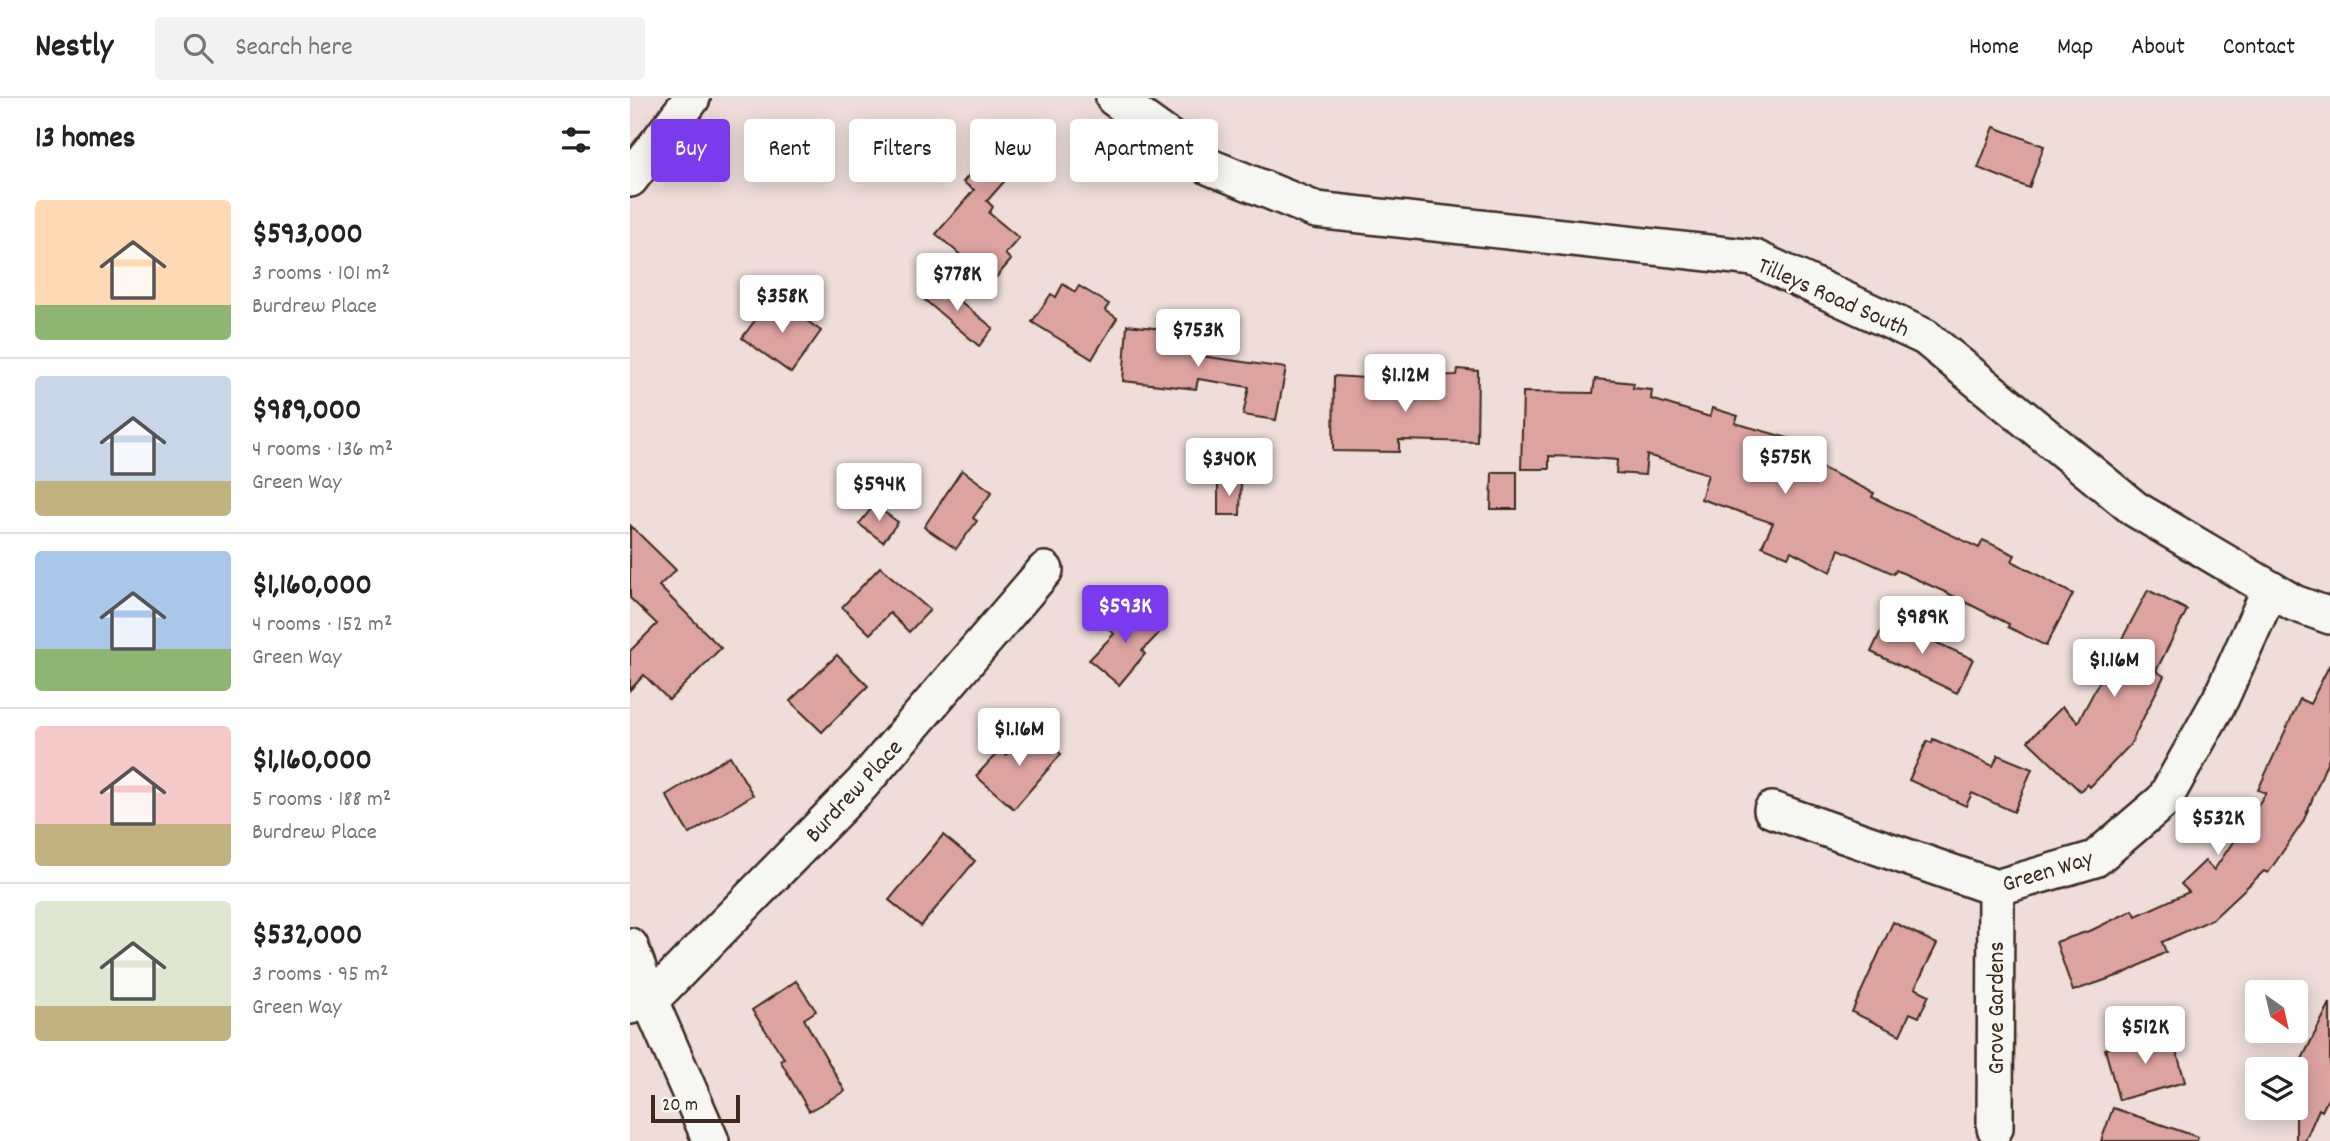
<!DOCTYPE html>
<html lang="en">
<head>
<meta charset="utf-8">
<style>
  :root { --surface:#fff; --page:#f2f2f2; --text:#222; --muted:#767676; --line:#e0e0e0; --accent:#7c3aed }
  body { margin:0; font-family:Dekko,sans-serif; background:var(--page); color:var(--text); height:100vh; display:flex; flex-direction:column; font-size:26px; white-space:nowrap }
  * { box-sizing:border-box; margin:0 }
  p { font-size:23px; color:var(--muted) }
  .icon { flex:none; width:38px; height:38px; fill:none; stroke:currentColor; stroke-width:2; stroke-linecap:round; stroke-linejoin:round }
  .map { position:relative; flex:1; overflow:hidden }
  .side { display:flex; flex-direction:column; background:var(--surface); width:630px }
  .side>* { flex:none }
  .guide { position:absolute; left:21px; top:21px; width:665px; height:63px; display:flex; gap:14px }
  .needle { width:46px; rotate:146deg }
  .fabs { position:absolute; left:1615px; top:882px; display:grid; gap:14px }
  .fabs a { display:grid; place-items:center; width:63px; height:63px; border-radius:7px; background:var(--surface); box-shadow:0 4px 18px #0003; font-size:35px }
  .scale { position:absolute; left:21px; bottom:18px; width:89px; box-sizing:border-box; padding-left:7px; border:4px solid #3b2a1e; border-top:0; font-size:19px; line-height:24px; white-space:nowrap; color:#3b2a1e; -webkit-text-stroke:5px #f6f6f2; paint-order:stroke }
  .price { position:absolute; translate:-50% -60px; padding:0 16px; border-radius:7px; background:#fff; color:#222; font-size:23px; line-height:46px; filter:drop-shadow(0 2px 4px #0008) }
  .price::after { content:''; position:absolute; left:50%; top:42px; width:21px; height:16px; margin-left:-10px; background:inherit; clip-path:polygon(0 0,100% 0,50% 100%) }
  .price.on { background:var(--accent); color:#fff }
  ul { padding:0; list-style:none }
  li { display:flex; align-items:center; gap:21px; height:175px; padding:0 35px }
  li+li { border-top:2px solid var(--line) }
  li span { display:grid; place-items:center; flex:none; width:196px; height:140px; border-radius:7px; color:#555 }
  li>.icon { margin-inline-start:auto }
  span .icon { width:84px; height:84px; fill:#fffc; stroke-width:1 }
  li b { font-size:30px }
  h2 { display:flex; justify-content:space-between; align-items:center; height:84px; padding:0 35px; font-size:30px }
  .chip { padding:0 24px; border-radius:7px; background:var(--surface); box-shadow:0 4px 18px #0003; font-size:24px; line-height:63px }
  .chip.on { background:var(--accent); color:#fff }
  header { display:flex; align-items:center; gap:42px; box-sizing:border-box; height:98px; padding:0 35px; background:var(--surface); border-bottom:2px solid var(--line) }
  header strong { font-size:33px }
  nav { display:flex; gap:38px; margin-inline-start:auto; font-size:24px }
  .search { width:490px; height:63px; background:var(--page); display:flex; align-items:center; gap:18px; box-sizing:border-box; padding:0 24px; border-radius:7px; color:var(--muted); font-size:26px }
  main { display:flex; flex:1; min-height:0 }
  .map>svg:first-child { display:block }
</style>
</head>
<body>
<header>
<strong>Nestly</strong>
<div class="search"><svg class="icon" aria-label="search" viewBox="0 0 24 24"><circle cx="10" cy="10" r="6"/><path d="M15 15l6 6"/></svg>Search here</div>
<nav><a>Home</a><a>Map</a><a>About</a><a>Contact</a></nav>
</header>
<main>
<section class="side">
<h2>13 homes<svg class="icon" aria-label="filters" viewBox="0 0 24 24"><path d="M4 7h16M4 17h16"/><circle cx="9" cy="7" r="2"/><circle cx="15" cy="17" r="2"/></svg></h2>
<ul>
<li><span style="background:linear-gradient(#ffd9b3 75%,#8fb573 0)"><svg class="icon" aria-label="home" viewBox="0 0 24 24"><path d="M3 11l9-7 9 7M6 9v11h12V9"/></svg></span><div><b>$593,000</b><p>3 rooms · 101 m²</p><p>Burdrew Place</p></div></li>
<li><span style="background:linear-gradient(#c9d6e8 75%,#c2b280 0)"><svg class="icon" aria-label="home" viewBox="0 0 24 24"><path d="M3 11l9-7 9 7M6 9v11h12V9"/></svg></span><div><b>$989,000</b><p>4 rooms · 136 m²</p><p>Green Way</p></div></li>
<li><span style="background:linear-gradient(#a9c7e8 70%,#8fb573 0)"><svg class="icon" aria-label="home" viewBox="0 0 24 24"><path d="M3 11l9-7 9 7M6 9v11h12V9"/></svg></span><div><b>$1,160,000</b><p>4 rooms · 152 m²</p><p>Green Way</p></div></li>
<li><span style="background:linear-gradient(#f6c9c9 70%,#c2b280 0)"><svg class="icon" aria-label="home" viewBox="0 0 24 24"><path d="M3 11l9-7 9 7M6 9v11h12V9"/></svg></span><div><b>$1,160,000</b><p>5 rooms · 188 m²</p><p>Burdrew Place</p></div></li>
<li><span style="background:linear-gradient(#dfe7d0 75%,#c2b280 0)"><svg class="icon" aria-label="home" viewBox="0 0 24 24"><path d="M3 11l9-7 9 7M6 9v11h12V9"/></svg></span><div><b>$532,000</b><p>3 rooms · 95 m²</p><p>Green Way</p></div></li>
</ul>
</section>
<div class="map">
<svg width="1700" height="1043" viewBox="0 0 1700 1043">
  <rect width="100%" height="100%" fill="#eeddd9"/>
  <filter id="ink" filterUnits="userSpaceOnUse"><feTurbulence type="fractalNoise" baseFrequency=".0143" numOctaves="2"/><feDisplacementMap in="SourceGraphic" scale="14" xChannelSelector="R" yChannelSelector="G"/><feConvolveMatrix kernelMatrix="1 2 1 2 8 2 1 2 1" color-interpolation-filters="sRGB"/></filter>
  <g filter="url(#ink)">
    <g fill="#dda3a0" stroke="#3b2a1e" stroke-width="2">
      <polygon points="1364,29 1414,48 1399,90 1348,70"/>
      <polygon points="355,58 379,78 357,103 363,109 359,115 389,140 375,156 381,162 362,184 306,136 344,92 333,84"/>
      <polygon points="304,182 363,230 349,248 290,198"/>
      <polygon points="433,186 445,194 449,188 479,206 475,212 487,220 462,261 402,224 421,196 426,199"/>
      <polygon points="143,198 191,233 161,275 112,240"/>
      <polygon points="497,227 551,233 550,245 572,248 571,258 656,270 646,322 613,317 619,289 568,281 566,291 493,283"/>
      <polygon points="828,271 848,273 847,344 769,342 769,354 703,353 704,278 736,280 736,298 788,300 788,278 827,277"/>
      <polygon points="965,281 1004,285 1003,290 1022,292 1021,301 1080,319 1082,310 1108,318 1105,325 1186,348 1183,356 1189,357 1186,367 1244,395 1242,399 1349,450 1353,442 1385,457 1382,463 1443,496 1416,548 1378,529 1379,526 1315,494 1266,472 1264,476 1209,451 1201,474 1161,453 1158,459 1132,448 1143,425 1071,401 1078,376 1017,357 1015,377 986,375 987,362 950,359 919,358 919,371 891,371 893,294 963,295"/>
      <polygon points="332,372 362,394 343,420 347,423 326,451 294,429"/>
      <polygon points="862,374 887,374 887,411 861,411"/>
      <polygon points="588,382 611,383 610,417 588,417"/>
      <polygon points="244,407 268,424 253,444 229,426"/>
      <polygon points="0,427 46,472 29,488 91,550 39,602 14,577 0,592 0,553 27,526 0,500"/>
      <polygon points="250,469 300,512 279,534 260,515 240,536 212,509"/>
      <polygon points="1518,492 1557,512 1526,573 1534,578 1500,647 1460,689 1457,686 1450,693 1398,643 1432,609 1448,624"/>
      <polygon points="502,506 531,533 512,553 515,556 489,587 459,562 484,536 479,531"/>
      <polygon points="1256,522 1343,561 1327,595 1241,554"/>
      <polygon points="207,557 238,588 192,634 160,603"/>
      <polygon points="1700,566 1700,657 1673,724 1638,775 1634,773 1583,821 1532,844 1536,854 1493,876 1443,893 1426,844 1462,832 1503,812 1506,818 1559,794 1551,786 1575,763 1584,772 1636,695 1628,692 1670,601 1680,606"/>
      <polygon points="400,629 431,656 384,711 346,678 370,652 376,657"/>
      <polygon points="1303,641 1363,668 1368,657 1402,671 1384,714 1342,695 1336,708 1279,682 1297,643 1302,645"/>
      <polygon points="100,658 123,697 59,736 36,697"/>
      <polygon points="313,737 345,763 291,828 259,802"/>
      <polygon points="1263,824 1307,846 1285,890 1299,897 1289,919 1280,915 1270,937 1222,914"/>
      <polygon points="166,883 186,913 174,921 215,993 179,1013 150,962 154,960 122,912"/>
      <polygon points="1700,905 1700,997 1692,1013 1689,1011 1675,1043 1666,1043 1666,973"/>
      <polygon points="1541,933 1555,984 1489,1002 1475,951"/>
      <polygon points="1483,1010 1568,1039 1567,1043 1471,1043"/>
    </g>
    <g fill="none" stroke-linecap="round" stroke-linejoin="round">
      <g stroke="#3b2a1e" stroke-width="40">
        <g id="minor">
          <polyline points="484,0 580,69 686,112 1124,160 1295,239 1505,411 1664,505 1700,518"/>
          <polyline points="0,81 62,0"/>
          <polyline points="1142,712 1366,790 1465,761 1534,702 1591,600 1640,491"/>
          <polyline points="0,848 20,903 81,1043"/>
          <polyline points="0,908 20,903 232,686 415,472"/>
          <polyline points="1365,1030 1366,790"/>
        </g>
      </g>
      <use href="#minor" stroke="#f6f6f2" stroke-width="35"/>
    </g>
  </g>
  <g text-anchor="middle" stroke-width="5" stroke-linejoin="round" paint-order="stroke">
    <g font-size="24" fill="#3b2a1e" stroke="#f6f6f2">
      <text transform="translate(1204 198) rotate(24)" y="8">Tilleys Road South</text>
      <text transform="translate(223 692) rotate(-47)" y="8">Burdrew Place</text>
      <text transform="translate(1417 772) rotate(-17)" y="8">Green Way</text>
      <text transform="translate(1365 910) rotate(-90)" y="8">Grove Gardens</text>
    </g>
  </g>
</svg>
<div class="fabs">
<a><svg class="needle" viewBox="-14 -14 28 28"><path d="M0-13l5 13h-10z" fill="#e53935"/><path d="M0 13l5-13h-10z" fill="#767676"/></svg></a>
<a><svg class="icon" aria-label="layers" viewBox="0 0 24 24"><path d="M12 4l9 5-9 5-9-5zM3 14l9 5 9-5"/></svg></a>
</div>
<div class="scale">20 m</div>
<b class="price" style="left:327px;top:215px">$778K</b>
<b class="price" style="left:152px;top:237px">$358K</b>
<b class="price" style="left:568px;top:271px">$753K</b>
<b class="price" style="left:775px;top:316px">$1.12M</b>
<b class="price" style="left:1155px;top:398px">$575K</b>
<b class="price" style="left:599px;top:400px">$340K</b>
<b class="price" style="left:249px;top:425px">$594K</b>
<b class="price on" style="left:495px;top:547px">$593K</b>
<b class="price" style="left:1292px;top:558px">$989K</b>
<b class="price" style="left:1484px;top:601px">$1.16M</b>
<b class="price" style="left:389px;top:670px">$1.16M</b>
<b class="price" style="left:1588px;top:759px">$532K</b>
<b class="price" style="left:1515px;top:968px">$512K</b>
<div class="guide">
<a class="chip on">Buy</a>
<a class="chip">Rent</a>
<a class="chip">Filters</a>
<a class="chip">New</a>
<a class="chip">Apartment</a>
</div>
</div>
</main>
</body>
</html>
